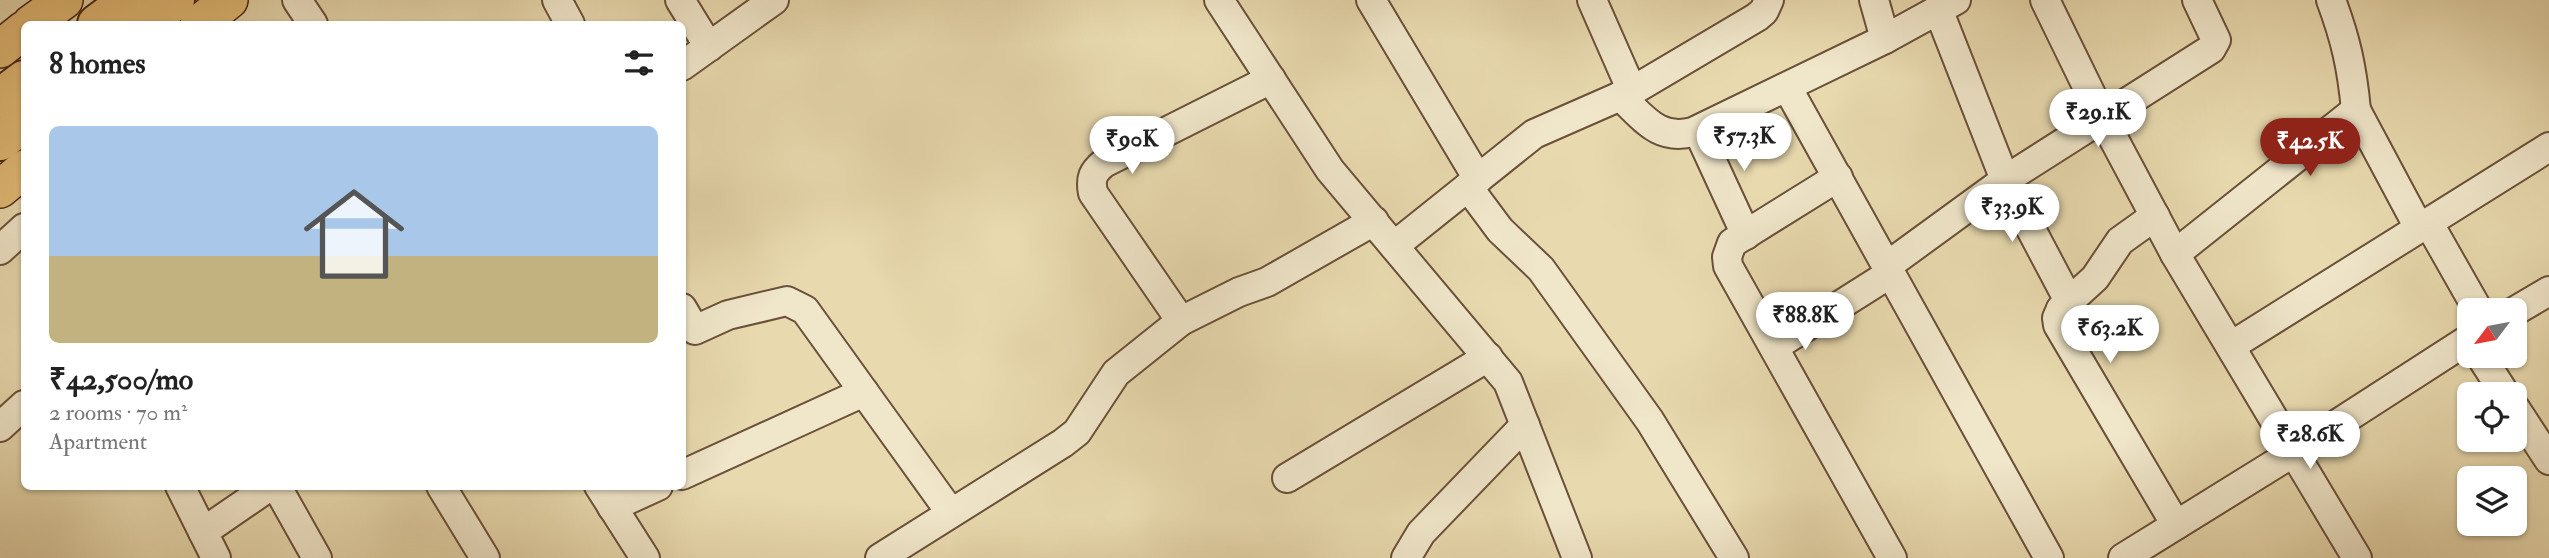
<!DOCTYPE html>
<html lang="en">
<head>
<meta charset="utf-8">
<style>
  :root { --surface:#fff; --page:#f2f2f2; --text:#222; --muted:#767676; --line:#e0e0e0; --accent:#8f2418 }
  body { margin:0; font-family:"IM FELL Double Pica",serif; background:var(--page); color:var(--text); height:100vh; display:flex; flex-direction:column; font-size:26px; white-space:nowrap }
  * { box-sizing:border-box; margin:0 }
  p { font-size:23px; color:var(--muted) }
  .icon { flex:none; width:38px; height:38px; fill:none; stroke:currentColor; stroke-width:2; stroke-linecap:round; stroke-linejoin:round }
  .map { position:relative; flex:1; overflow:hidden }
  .drawer { position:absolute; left:21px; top:21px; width:665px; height:469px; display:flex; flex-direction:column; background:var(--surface); border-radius:10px; box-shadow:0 2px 5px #0004 }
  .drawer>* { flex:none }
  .needle { width:46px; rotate:238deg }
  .buttons { position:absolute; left:2457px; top:298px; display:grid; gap:14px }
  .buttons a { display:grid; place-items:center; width:70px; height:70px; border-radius:10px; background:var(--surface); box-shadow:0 2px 5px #0004; font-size:35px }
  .price { position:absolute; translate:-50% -60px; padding:0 16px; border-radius:24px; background:#fff; color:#222; font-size:23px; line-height:46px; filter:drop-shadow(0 2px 4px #0008) }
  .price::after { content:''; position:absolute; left:50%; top:42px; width:21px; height:16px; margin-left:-10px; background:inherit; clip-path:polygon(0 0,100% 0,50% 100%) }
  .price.current { background:var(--accent); color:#fff }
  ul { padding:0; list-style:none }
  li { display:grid; align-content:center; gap:14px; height:371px; padding:0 28px }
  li+li { border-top:2px solid var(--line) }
  li span { display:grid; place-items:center; height:217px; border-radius:10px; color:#555 }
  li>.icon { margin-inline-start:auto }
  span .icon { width:126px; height:126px; fill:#fffc; stroke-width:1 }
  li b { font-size:30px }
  h2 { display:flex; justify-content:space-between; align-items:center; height:84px; padding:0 28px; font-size:30px }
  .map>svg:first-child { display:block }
</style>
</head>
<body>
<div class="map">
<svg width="2549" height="558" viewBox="0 0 2549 558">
  <rect width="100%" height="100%" fill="#e8d9ae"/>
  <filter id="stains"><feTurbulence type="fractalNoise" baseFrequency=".00286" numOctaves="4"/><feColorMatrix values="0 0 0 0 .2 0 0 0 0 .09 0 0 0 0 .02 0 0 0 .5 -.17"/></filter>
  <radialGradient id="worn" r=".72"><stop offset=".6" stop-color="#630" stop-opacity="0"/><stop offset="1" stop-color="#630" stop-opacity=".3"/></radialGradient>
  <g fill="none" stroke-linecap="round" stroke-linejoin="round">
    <g stroke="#6a5039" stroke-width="32">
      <g id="minor">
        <polyline points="297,0 313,24"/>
        <polyline points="557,0 570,24"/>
        <polyline points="680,0 709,47"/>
        <polyline points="1219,0 1330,170 1508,382 1577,558"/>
        <polyline points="1371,0 1478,179"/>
        <polyline points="1592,0 1632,91"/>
        <polyline points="1874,0 1885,39"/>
        <polyline points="2045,0 2102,117 2175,254 2357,558"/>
        <path d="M2331 0C2346 40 2352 68 2356 110"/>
        <polyline points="1938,9 2005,180 2069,301 2061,309"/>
        <polyline points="682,66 774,0"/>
        <polyline points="1787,87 2049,558"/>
        <path d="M1620 96C1644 118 1658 141 1693 132L1885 39 1956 0"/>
        <polyline points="1698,131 1746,235"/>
        <polyline points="1838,177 1732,243 1727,257 1728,266 1892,558"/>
        <polyline points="1468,187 1500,230 1541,269 1650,421 1734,558"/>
        <polyline points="2155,216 2120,241 2095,278 2061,309 2057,318 2058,325 2176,525"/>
        <polyline points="2428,222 2478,310"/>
        <polyline points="1394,246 1534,134 1632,91 1757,17 1764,11 1769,0"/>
        <polyline points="0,250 24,228"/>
        <polyline points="2175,254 2356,110 2419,228"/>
        <polyline points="1887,266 2005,180 2211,49 2216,40 2197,0"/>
        <polyline points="682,308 695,330 728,315 787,301 805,310 951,513"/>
        <polyline points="2515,311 2549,291"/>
        <path d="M1181 321 1093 193C1090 178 1093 172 1104 163L1271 79"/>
        <polyline points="2231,346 2549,147"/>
        <polyline points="1774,347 1891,273"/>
        <polyline points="2480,355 2505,394"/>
        <polyline points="2515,408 2549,460"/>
        <polyline points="0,427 24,405"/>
        <polyline points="682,475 864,392"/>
        <polyline points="1287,478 1488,357"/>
        <polyline points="180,486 216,558"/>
        <polyline points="280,486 281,494 317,558"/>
        <polyline points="441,486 485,558"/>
        <polyline points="599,486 645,558"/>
        <polyline points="612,507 658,486"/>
        <polyline points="203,532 270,486"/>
        <polyline points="880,558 1063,443 1077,432 1116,373 1181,321 1239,292 1267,282 1374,221"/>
        <polyline points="1406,558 1421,533 1525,425"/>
        <polyline points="2123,558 2294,452 2469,339"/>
      </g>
    </g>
    <g stroke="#402312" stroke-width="40">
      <g id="major">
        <polyline points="31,24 64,0"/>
        <polyline points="199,24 229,0"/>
        <polyline points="0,49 24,30"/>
        <polyline points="0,189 24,169"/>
      </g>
    </g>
    <g stroke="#402312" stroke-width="42">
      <g id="highway">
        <polyline points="97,24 129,0"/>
        <polyline points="146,24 175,0"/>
        <polyline points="0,98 24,80"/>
        <polyline points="0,141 24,123"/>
      </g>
    </g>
    <use href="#minor" stroke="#f0e6ca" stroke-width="28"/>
    <use href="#major" stroke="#e4bc77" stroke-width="37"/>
    <use href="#highway" stroke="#e4bc77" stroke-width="38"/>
  </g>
  <rect width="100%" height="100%" filter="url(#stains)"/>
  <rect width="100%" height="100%" fill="url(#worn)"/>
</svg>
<div class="buttons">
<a><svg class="needle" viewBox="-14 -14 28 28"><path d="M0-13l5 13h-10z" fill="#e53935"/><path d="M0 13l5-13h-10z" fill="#767676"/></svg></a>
<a><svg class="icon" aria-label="locate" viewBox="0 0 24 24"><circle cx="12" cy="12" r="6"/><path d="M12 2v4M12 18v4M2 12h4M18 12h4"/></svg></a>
<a><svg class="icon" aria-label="layers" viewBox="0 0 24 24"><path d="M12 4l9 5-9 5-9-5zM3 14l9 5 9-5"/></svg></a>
</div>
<b class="price" style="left:2098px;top:149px">₹29.1K</b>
<b class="price" style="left:1744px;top:173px">₹57.3K</b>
<b class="price" style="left:1132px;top:176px">₹90K</b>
<b class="price current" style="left:2310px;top:178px">₹42.5K</b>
<b class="price" style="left:2012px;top:244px">₹33.9K</b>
<b class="price" style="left:1805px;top:352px">₹88.8K</b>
<b class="price" style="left:2110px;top:365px">₹63.2K</b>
<b class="price" style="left:2310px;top:471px">₹28.6K</b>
<section class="drawer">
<h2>8 homes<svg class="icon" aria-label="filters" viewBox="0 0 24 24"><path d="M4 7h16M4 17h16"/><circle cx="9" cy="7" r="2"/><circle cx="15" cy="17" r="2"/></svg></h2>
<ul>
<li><span style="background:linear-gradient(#a9c7e8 60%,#c2b280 0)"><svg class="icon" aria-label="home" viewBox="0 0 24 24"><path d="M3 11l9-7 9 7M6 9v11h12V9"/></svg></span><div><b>₹42,500/mo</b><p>2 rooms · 70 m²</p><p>Apartment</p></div></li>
</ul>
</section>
</div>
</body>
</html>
